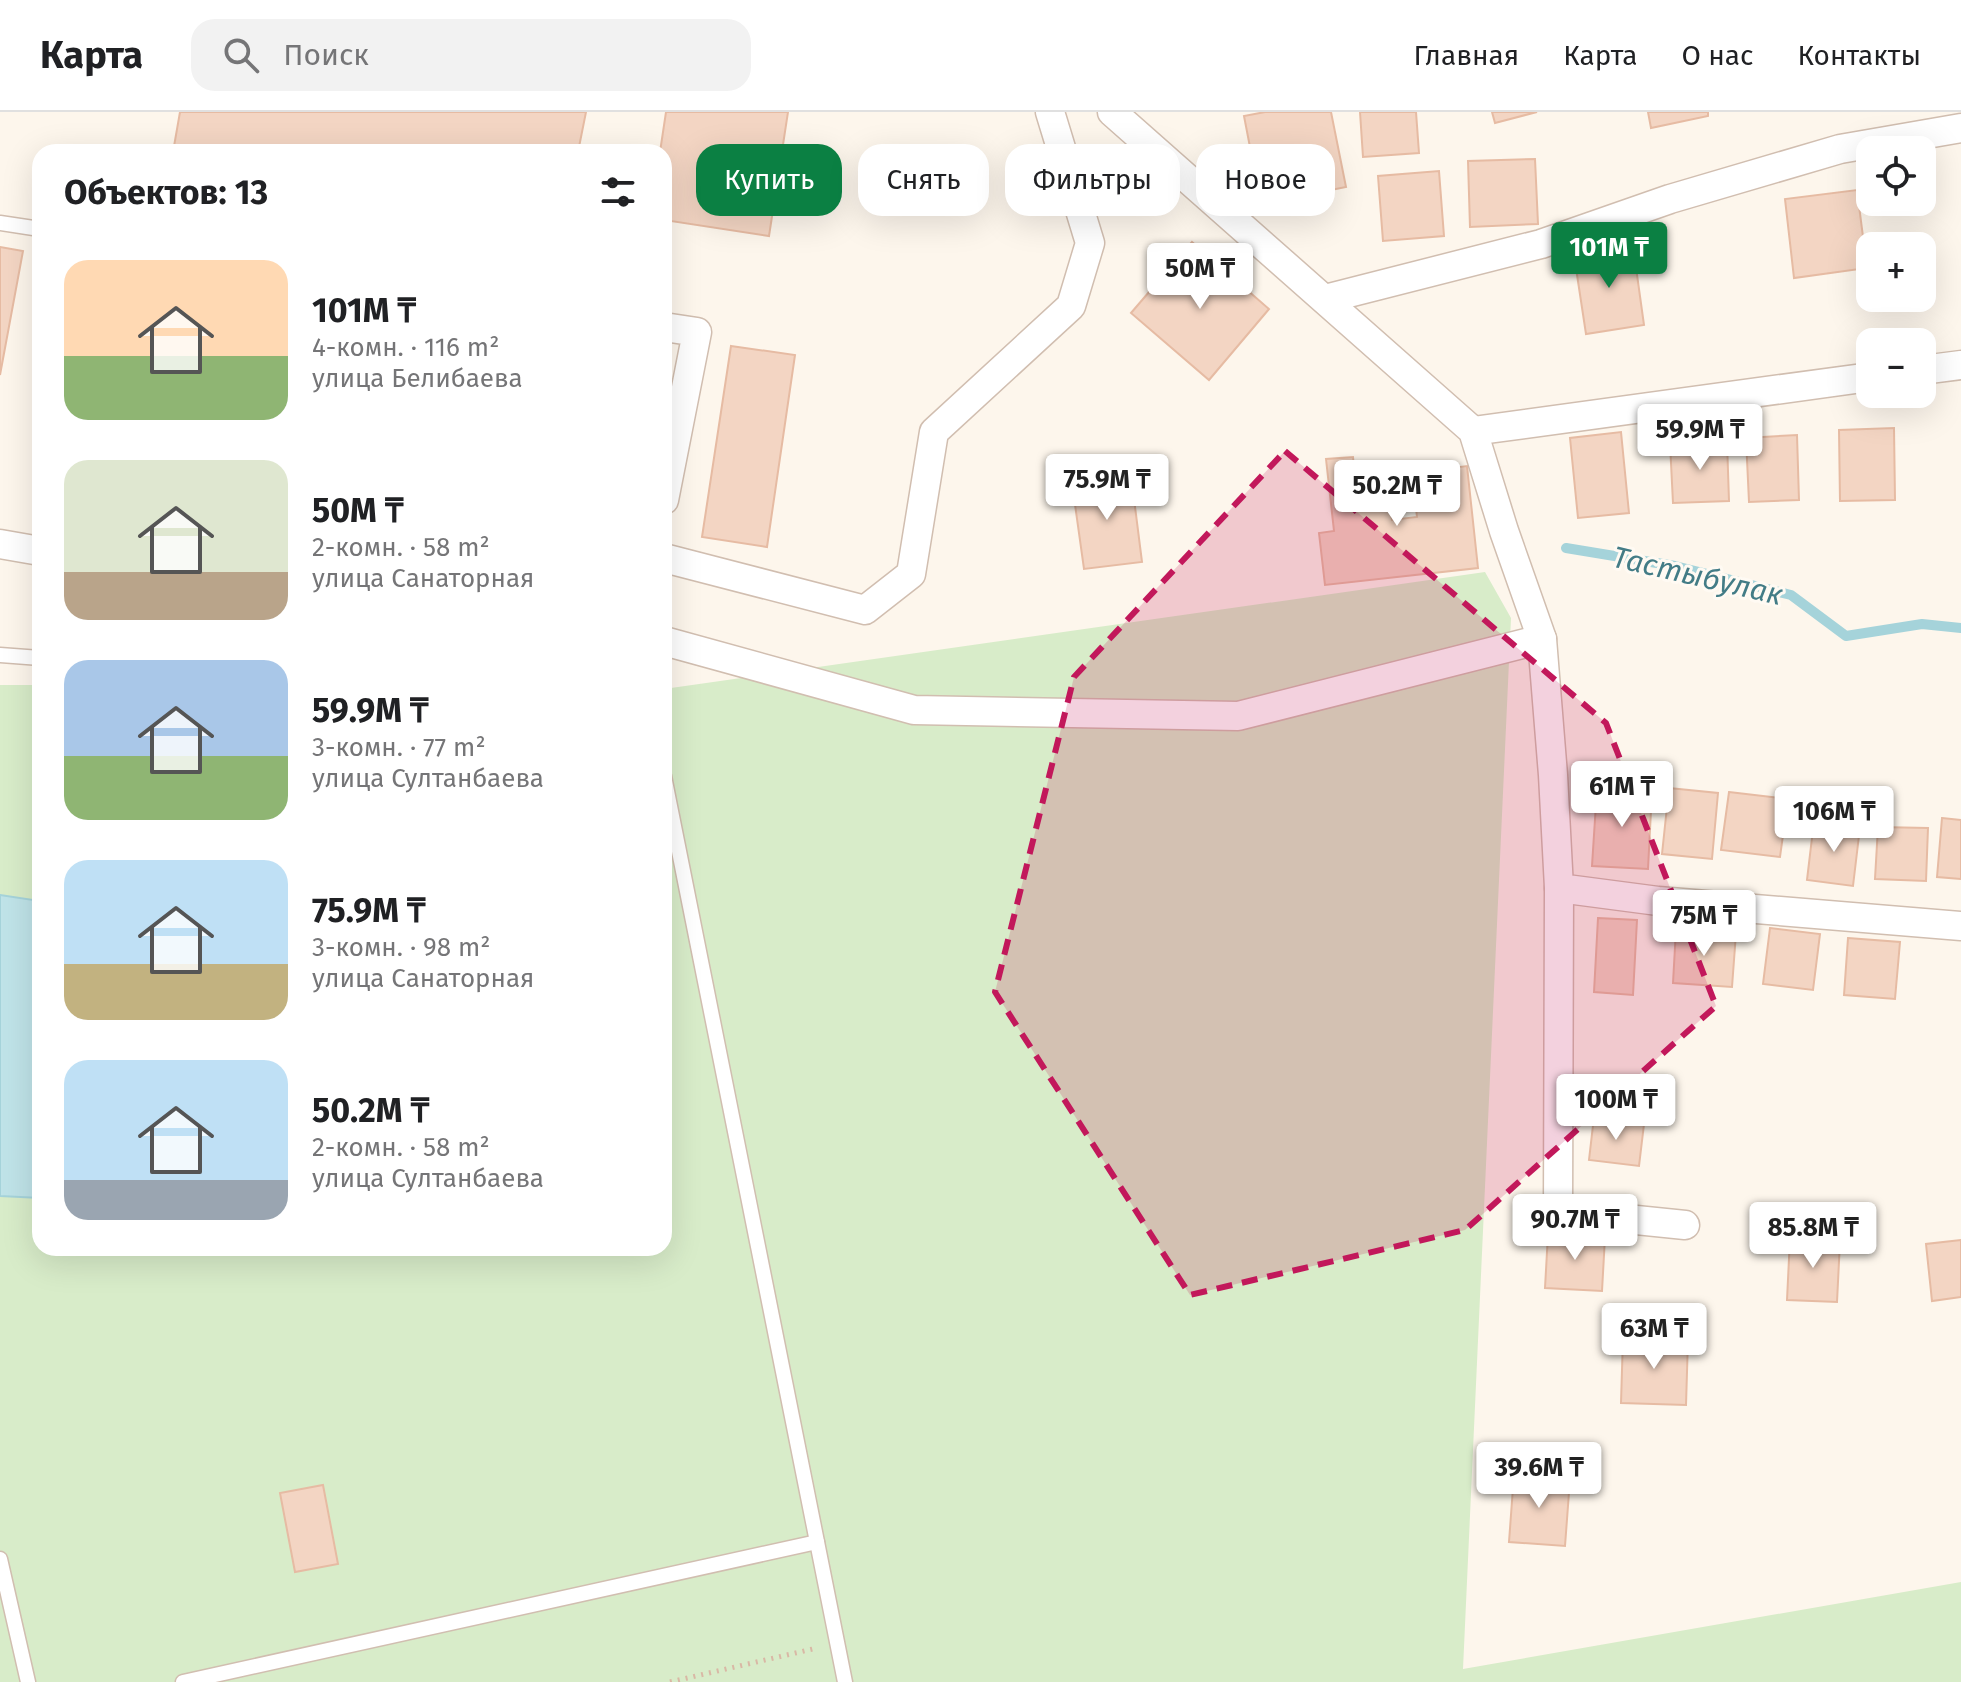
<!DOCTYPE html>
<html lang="ru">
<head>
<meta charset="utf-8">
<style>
  :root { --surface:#fff; --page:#f2f2f2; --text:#202124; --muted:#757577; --line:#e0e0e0; --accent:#0b8043 }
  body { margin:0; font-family:"Fira Sans",sans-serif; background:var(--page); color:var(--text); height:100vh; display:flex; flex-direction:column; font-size:30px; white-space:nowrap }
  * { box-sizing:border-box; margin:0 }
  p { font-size:26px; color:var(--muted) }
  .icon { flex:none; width:44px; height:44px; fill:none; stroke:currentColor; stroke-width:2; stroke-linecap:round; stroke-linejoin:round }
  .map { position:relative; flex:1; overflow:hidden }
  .sheet { position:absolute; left:32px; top:32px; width:640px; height:1112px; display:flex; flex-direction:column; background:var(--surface); border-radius:24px; box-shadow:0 8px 32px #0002 }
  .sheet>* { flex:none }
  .guide { position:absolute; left:696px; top:32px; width:760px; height:72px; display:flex; gap:16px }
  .controls { position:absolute; left:1856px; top:24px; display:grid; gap:16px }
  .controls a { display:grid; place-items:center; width:80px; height:80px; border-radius:16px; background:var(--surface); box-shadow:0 8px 32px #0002; font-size:40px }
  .price { position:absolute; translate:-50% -68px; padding:0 18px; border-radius:8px; background:#fff; color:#222; font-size:26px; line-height:52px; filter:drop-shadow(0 2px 4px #0008) }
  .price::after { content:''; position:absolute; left:50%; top:48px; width:24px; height:18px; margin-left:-12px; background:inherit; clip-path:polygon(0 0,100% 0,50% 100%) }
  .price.selected { background:var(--accent); color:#fff }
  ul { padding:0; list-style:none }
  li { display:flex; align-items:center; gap:24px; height:200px; padding:0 32px }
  li span { display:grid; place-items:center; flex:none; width:224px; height:160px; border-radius:24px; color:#555 }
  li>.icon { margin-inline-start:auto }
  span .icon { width:96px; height:96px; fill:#fffc; stroke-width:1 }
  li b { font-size:34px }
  h2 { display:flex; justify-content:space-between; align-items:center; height:96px; padding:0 32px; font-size:34px }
  .chip { padding:0 28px; border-radius:24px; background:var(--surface); box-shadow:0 8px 32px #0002; font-size:28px; line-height:72px }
  .chip.selected { background:var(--accent); color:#fff }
  header { display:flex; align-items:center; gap:48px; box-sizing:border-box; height:112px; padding:0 40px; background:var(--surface); border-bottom:2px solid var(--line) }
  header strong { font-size:38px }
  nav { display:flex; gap:44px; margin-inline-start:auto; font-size:28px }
  .search { width:560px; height:72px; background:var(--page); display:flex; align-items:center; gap:20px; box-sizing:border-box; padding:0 28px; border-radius:24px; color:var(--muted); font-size:30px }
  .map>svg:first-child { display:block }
</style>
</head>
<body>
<header>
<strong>Карта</strong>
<div class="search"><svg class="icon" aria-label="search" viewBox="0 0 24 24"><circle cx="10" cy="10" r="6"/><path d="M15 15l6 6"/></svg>Поиск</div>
<nav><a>Главная</a><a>Карта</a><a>О нас</a><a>Контакты</a></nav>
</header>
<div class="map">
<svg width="1961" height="1570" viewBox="0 0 1961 1570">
  <rect width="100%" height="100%" fill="#fdf6ec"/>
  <polygon fill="#d8ecc9" points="1485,460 1511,506 1463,1557 1961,1470 1961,1570 0,1570 0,573 40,573 40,1136 664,1136 664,577"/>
  <polygon fill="#bfe3e8" stroke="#a5d3da" stroke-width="2" points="0,783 40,789 40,1086 0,1084"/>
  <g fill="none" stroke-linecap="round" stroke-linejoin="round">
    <polyline stroke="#a5d3da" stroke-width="10" points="1566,436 1675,454 1791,483 1846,524 1922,512 1961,516"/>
  </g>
  <g fill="#f3d5c3" stroke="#e6bba3" stroke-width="2">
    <polygon points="180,0 586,0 578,40 173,40"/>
    <polygon points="666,0 788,0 769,124 664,108 664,40 660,40"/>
    <polygon points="1265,0 1331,0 1346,75 1261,92 1244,4"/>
    <polygon points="1360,0 1416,0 1419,41 1363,45"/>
    <polygon points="1492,0 1537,0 1495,11"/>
    <polygon points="1648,0 1708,0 1708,4 1651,16"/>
    <polygon points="1535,47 1538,112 1470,115 1468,49"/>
    <polygon points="1439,59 1444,124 1383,129 1378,64"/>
    <polygon points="1857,78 1867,156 1794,166 1785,87"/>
    <polygon points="1192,130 1269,197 1209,268 1131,201"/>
    <polygon points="1633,134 1644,213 1586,222 1574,143"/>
    <polygon points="0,135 23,139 0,263"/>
    <polygon points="731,234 795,243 767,435 702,425"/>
    <polygon points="1894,316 1895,388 1840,389 1839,318"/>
    <polygon points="1621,320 1629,401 1578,406 1570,326"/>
    <polygon points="1797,323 1799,388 1749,390 1746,326"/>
    <polygon points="1727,329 1729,389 1673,391 1670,331"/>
    <polygon points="1353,345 1356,376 1388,373 1392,408 1417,405 1412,361 1467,354 1478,456 1325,473 1319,421 1334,419 1326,347"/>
    <polygon points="1131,363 1142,450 1084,457 1072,371"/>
    <polygon points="1597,676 1652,679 1648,757 1592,754"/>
    <polygon points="1669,676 1718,681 1712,747 1662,742"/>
    <polygon points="1729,680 1788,687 1780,745 1721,738"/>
    <polygon points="1942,706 1961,708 1961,767 1937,765"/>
    <polygon points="1814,709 1860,715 1853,774 1807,768"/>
    <polygon points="1878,715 1928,716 1926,769 1875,767"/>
    <polygon points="1598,806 1637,808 1633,883 1594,880"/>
    <polygon points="1770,816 1820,822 1813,878 1763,872"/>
    <polygon points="1676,817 1736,821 1732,875 1673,871"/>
    <polygon points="1848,826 1900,830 1895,887 1844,883"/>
    <polygon points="1594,1005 1644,1012 1639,1054 1589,1048"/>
    <polygon points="1548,1122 1605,1125 1602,1179 1545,1176"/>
    <polygon points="1790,1126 1840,1129 1837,1190 1787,1188"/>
    <polygon points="1961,1128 1961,1185 1932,1189 1926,1132"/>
    <polygon points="1623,1225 1688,1227 1686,1293 1621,1291"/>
    <polygon points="1514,1362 1570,1367 1565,1434 1509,1430"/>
    <polygon points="323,1373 338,1452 295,1460 280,1381"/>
  </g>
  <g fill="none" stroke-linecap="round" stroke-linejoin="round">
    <g stroke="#d1beb0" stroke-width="17">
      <g id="lane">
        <polyline points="0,111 40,117"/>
        <polyline points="0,543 40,546"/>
        <polyline points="664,664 845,1570"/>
        <polyline points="0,1447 28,1570"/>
        <polyline points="183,1570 817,1430"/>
      </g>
    </g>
    <g stroke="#d1beb0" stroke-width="31">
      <g id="street">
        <polyline points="1112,0 1473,319 1504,419 1542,527 1553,663 1559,776 1658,789 1961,814"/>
        <polyline points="1325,187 1541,132 1670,87 1840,37 1961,16"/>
        <polyline points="664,215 697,220 664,388"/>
        <polyline points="1922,258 1961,253"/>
        <polyline points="1473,319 1870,265"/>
        <polyline points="0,432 40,439"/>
        <polyline points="664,446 865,498 911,462 934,320 1071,194 1090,131 1050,0"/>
        <polyline points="664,529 914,598 1238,604 1542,527"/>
        <polyline points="1559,776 1558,1100 1685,1113"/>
      </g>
    </g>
    <polyline stroke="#d9b8a5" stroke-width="5" stroke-dasharray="2 6" stroke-linecap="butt" points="670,1570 817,1536"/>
    <use href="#lane" stroke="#fff" stroke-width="14"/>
    <use href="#street" stroke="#fff" stroke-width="28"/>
  </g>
  <path fill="#c2185b" fill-opacity="0.2" stroke="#c2185b" stroke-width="6" stroke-dasharray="16 10" stroke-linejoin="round" d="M1285 339 1606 611 1716 894 1465 1118 1190 1183 995 880 1074 565Z"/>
  <g text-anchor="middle" stroke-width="6" stroke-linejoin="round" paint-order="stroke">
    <g font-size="30" font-style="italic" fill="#437c86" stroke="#fffaf3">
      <text transform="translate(1698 464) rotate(13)" y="10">Тастыбулак</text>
    </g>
  </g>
</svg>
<div class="controls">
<a><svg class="icon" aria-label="locate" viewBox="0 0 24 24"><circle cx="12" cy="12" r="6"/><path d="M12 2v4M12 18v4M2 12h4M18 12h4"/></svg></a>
<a>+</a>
<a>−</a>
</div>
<b class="price selected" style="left:1609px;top:178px">101M ₸</b>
<b class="price" style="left:1200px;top:199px">50M ₸</b>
<b class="price" style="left:1700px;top:360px">59.9M ₸</b>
<b class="price" style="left:1107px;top:410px">75.9M ₸</b>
<b class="price" style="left:1397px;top:416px">50.2M ₸</b>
<b class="price" style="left:1622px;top:717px">61M ₸</b>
<b class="price" style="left:1834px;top:742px">106M ₸</b>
<b class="price" style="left:1704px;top:846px">75M ₸</b>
<b class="price" style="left:1616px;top:1030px">100M ₸</b>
<b class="price" style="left:1575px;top:1150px">90.7M ₸</b>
<b class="price" style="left:1813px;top:1158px">85.8M ₸</b>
<b class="price" style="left:1654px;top:1259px">63M ₸</b>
<b class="price" style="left:1539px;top:1398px">39.6M ₸</b>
<div class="guide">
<a class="chip selected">Купить</a>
<a class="chip">Снять</a>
<a class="chip">Фильтры</a>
<a class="chip">Новое</a>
</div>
<section class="sheet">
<h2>Объектов: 13<svg class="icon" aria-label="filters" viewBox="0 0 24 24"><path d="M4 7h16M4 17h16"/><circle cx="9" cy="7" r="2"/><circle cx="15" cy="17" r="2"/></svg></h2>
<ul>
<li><span style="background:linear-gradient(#ffd9b3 60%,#8fb573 0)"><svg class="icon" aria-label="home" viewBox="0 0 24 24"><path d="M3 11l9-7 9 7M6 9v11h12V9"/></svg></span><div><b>101M ₸</b><p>4-комн. · 116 m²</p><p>улица Белибаева</p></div></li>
<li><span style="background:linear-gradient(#dfe7d0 70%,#b9a48a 0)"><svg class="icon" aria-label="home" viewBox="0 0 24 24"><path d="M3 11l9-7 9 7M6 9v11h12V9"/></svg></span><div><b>50M ₸</b><p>2-комн. · 58 m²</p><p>улица Санаторная</p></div></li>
<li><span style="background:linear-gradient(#a9c7e8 60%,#8fb573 0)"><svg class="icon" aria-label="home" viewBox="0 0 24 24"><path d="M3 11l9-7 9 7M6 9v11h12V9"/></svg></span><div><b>59.9M ₸</b><p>3-комн. · 77 m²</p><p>улица Султанбаева</p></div></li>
<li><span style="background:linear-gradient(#bfe0f5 65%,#c2b280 0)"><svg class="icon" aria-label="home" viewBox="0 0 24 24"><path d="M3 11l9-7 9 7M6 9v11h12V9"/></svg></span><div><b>75.9M ₸</b><p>3-комн. · 98 m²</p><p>улица Санаторная</p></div></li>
<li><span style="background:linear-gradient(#bfe0f5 75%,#9aa5b1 0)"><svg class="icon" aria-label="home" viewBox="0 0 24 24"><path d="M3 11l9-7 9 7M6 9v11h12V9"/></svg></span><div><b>50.2M ₸</b><p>2-комн. · 58 m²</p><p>улица Султанбаева</p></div></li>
</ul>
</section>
</div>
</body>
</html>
